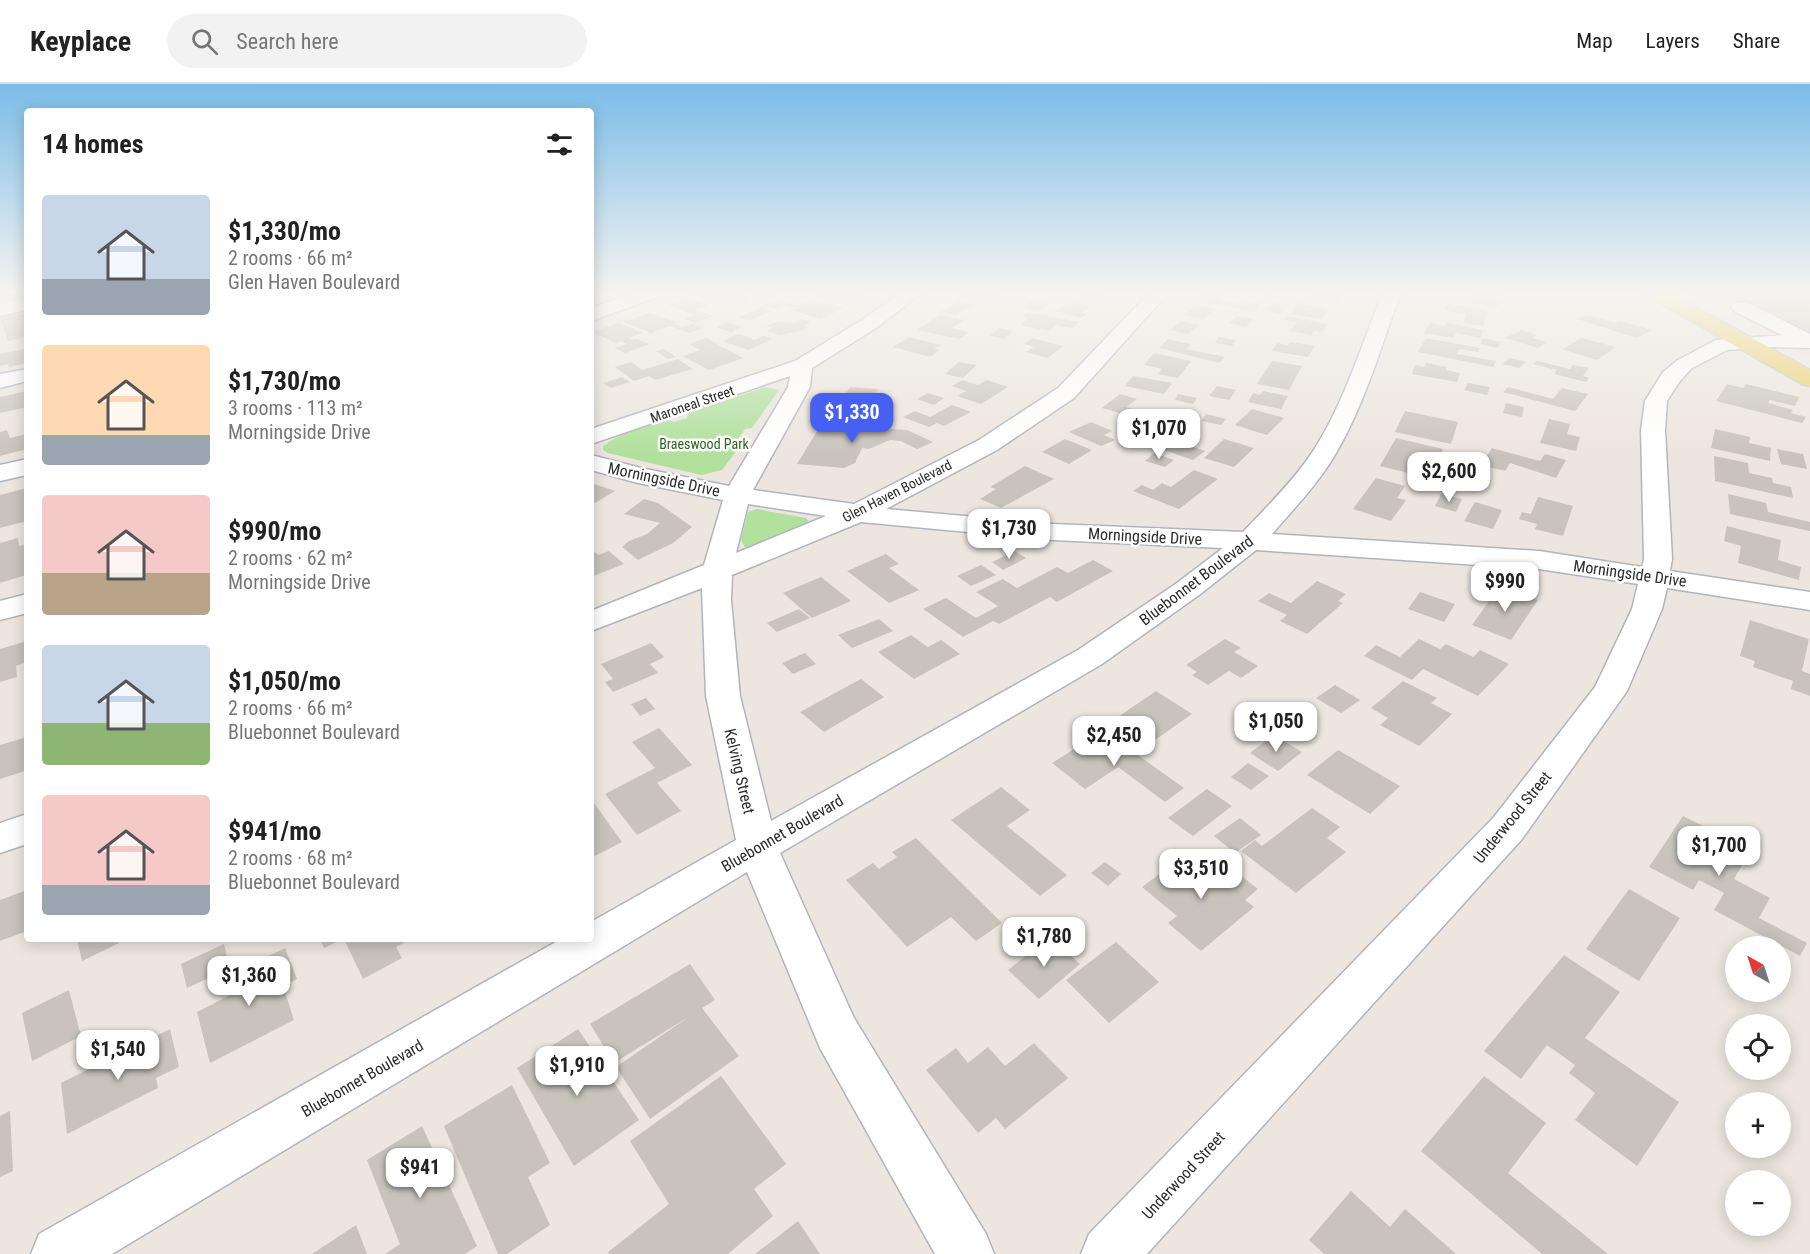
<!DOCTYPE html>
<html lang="en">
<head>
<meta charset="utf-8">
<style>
  :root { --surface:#fff; --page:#f2f2f2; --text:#222; --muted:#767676; --line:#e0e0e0; --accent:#4560f2 }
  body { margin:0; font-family:"Roboto Condensed",sans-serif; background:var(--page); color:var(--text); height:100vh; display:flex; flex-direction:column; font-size:22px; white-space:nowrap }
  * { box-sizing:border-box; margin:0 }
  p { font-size:20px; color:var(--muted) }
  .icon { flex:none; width:33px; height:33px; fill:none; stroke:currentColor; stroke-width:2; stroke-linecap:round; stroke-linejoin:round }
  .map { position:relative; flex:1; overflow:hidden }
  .sheet { position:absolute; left:24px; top:24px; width:570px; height:834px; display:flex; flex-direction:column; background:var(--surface); border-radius:6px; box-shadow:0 3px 15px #0003 }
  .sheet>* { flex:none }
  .needle { width:39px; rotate:321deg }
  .fabs { position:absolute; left:1725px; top:852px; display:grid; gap:12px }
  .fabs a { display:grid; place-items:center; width:66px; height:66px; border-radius:50%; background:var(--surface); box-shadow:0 3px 15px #0003; font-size:30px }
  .price { position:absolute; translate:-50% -51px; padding:0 14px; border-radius:12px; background:#fff; color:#222; font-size:20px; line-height:39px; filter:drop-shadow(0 2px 3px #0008) }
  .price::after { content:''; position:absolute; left:50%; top:36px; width:18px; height:14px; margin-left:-9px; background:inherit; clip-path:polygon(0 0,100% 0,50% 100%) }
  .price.current { background:var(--accent); color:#fff }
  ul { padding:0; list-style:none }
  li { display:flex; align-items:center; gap:18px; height:150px; padding:0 18px }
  li span { display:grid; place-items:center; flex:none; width:168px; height:120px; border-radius:6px; color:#555 }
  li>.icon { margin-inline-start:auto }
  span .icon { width:72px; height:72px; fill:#fffc; stroke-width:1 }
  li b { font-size:26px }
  h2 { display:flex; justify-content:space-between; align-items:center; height:72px; padding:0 18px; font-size:26px }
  header { display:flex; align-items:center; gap:36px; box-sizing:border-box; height:84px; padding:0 30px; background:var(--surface); border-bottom:2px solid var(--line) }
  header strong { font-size:28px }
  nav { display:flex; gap:33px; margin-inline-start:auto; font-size:21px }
  .search { width:420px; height:54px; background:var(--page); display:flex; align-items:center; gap:15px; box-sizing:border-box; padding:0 21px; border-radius:33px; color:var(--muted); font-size:22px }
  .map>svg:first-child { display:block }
</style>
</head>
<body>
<header>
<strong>Keyplace</strong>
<div class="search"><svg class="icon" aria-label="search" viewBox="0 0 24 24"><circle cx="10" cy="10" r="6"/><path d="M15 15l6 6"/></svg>Search here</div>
<nav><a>Map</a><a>Layers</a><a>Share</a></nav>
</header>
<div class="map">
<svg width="1810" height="1170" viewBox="0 0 1810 1170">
  <rect width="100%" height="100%" fill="#ece6de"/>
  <polygon fill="#f2dcdc" points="1688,208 1810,208 1810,273 1736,233"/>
  <g fill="#b1e09d">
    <path d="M765 303 779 306 752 344 745 345 739 354 744 357 722 386 701 391 608 369 603 366V362C621 348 647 343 668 336L674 338 687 334 688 329Z"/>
    <polygon points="757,425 806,434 810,439 752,463 745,463 741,456 748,428"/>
  </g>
  <g fill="#c8c4bc">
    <polygon points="0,208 22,208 24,212 0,217"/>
    <polygon points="700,208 732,208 751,214 763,209 775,212 761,218 751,215 743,219 719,212 708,216 693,211"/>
    <polygon points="824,208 863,208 848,214 839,212 831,217 815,213"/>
    <polygon points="970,208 999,208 991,218 964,213"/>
    <polygon points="1089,208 1108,208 1100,215 1084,212"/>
    <polygon points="1206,208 1226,208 1219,216 1239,219 1242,216 1261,219 1254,228 1198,217"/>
    <polygon points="1316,208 1328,208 1342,211 1337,219 1312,214"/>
    <polygon points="1466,208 1503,208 1490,214 1505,218 1492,224 1468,217 1478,213"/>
    <polygon points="1717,208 1810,208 1810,255 1803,252"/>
    <polygon points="687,214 708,222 696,226 713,232 695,239 685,235 695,231 668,221"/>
    <polygon points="776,215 796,221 811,215 843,224 821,235 790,226 796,224 784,221 775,225 763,221"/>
    <polygon points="958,216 974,220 956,231 941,228"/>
    <polygon points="1032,216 1048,220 1039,227 1022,224"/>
    <polygon points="1272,218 1288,221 1281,230 1264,226"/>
    <polygon points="1076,219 1090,222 1081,229 1087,230 1081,234 1054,227 1065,220 1073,222"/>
    <polygon points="1298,219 1328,225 1322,235 1291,230"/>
    <polygon points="1446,219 1487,226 1483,242 1464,239 1466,230 1444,226"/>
    <polygon points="1196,221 1216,225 1204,235 1184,231"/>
    <polygon points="763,223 773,227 749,236 739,233"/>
    <polygon points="1027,228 1079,238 1072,244 1056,241 1049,247 1020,241 1029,234 1022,233"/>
    <polygon points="27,229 27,253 8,257 0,234"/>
    <polygon points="649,229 678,239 674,240 682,243 692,240 703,244 689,249 670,242 651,249 623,238"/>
    <polygon points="940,231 964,236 952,244 969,248 959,255 917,246"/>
    <polygon points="1586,231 1616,239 1620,237 1652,246 1637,254 1577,235"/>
    <polygon points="1237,232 1254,235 1246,243 1229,239"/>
    <polygon points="1286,232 1328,240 1322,248 1314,247 1311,251 1290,247 1297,238 1283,236"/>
    <polygon points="802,235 811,238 803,242 808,243 801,247 779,251 767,247 773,244 766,242 776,238 794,239"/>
    <polygon points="1181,237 1199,241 1188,250 1170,246"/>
    <polygon points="727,238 742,243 731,248 716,243"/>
    <polygon points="619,239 643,249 628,254 633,256 637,255 650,260 625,269 615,264 627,260 621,257 616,259 592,248"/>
    <polygon points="1430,239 1446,242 1447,239 1483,246 1480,254 1456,249 1454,254 1424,249"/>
    <polygon points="999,244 1013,247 1004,255 990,252"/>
    <polygon points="1521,246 1537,251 1532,254 1547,258 1538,264 1505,254"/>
    <polygon points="739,250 755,256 763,252 773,255 748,266 722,257"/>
    <polygon points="909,253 941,261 934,265 940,266 930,273 893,263"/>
    <polygon points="1219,253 1236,256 1232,262 1215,259"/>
    <polygon points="706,254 743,274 709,286 683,272 700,266 689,260"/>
    <polygon points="1032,254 1063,262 1048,274 1026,268 1034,263 1024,260"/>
    <polygon points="1426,254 1480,264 1478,268 1460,265 1457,270 1496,277 1493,283 1418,268"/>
    <polygon points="1483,254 1501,258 1498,264 1480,260"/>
    <polygon points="1582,254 1616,263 1597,276 1562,265"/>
    <polygon points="1168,255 1191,260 1186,265 1225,273 1219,279 1159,264"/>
    <polygon points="1290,258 1315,262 1308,273 1272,267 1277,259 1288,261"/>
    <polygon points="25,265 27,279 9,283 8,280 0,282 0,270"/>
    <polygon points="664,265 676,273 668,275 656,267"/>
    <polygon points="1154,269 1191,277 1178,294 1158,290 1162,285 1144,281"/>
    <polygon points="1510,274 1526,278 1519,284 1502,280"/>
    <polygon points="678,275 693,285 655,296 649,292 634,297 615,283 631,278 642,286"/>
    <polygon points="1272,277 1302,282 1289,306 1257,300"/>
    <polygon points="1537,277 1570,285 1573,281 1589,284 1583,292 1589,294 1586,298 1554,290 1557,286 1533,280"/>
    <polygon points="959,278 977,281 963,294 945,290"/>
    <polygon points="1426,279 1447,283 1446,286 1460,289 1457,298 1412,290 1415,281 1424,283"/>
    <polygon points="1133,292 1172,299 1164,310 1125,302"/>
    <polygon points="622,293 630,298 611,304 603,299"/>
    <polygon points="962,296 978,301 987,296 1008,303 981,320 957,312 966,307 952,302"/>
    <polygon points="1468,299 1490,303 1487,311 1464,306"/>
    <polygon points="1727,300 1743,304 1746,300 1799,313 1795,322 1770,316 1768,319 1793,326 1791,329 1806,333 1802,339 1716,317"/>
    <polygon points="1217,302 1236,306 1229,316 1209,312"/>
    <polygon points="850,303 878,305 865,329 836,326"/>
    <polygon points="1508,303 1553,315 1562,304 1588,310 1575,327 1503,308"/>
    <polygon points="27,307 27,323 0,329 0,313"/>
    <polygon points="1263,307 1288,312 1281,325 1248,318 1253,309 1260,311"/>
    <polygon points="928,309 944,314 934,321 917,315"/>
    <polygon points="1120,310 1137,315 1126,323 1161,333 1158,335 1176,341 1169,347 1154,343 1157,340 1102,324"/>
    <polygon points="1178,310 1197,314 1193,320 1175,316"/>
    <polygon points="1506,319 1524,323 1522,333 1503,329"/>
    <polygon points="952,321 971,328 944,342 937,339 929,343 903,333 915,327 930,333"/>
    <polygon points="1252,325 1284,334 1267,351 1235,341"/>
    <polygon points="1405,327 1458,338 1451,360 1395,348"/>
    <polygon points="1206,330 1226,335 1221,341 1202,337"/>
    <polygon points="1549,335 1570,340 1567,350 1580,353 1576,367 1540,359"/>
    <polygon points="1091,338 1112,347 1104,351 1115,356 1101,362 1069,348"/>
    <polygon points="825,341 907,346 933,358 917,365 901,357 890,356 869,365 862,364 855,379 844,384 797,380 819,344"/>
    <polygon points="1715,345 1750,353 1749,359 1771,364 1770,377 1711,364"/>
    <polygon points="7,346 10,354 27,350 27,365 0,372 0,348"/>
    <polygon points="1396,354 1443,365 1438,375 1445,377 1443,382 1465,387 1458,405 1420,395 1421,392 1380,382"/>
    <polygon points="1065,355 1092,366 1069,380 1042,368"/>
    <polygon points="1224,355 1254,364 1234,383 1204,374"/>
    <polygon points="1176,357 1205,367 1193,376 1164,366"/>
    <polygon points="1492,364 1540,377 1545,370 1566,376 1556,394 1510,379 1505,387 1481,381"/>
    <polygon points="1777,365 1803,370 1807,385 1781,380"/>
    <polygon points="1154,369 1174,376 1165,383 1145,377"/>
    <polygon points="1714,372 1748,379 1749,389 1772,394 1773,399 1791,403 1793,414 1715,397"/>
    <polygon points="1025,382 1054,395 1001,424 980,415 996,405 990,403"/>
    <polygon points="1194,386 1218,395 1179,425 1133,407 1142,401 1153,406 1162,399 1171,403"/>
    <polygon points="1376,394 1405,402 1397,414 1406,416 1391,437 1353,425"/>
    <polygon points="591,399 615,407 595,419 591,418"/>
    <polygon points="27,404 27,437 0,444 0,411"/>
    <polygon points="1441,410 1462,415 1456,428 1435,422"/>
    <polygon points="1728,410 1766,419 1768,428 1810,438 1810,447 1730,430"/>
    <polygon points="1538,413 1573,422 1563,452 1535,445 1537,440 1519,435 1522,428 1531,430"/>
    <polygon points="644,415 658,419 692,443 673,459 638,476 622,463 629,457 647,450 660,439 624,430"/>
    <polygon points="1475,418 1502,426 1493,445 1464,437"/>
    <polygon points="1727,442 1781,456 1778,476 1801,483 1799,496 1738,479 1741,462 1724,457"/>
    <polygon points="18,454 19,462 27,460 27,481 25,481 26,491 0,499 0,459"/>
    <polygon points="591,465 598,471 609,467 624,480 591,493"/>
    <polygon points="1015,467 1026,474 1003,486 992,478"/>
    <polygon points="886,470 899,480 889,484 919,506 889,519 847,487"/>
    <polygon points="1093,476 1113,487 1057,518 1050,513 999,540 993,537 963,553 923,525 946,514 976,534 998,522 976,508 1003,495 1017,504 1057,483 1068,489"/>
    <polygon points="981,481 996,491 971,502 957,492"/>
    <polygon points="821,493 851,517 812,534 783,509"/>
    <polygon points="1317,497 1346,510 1338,517 1343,519 1307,550 1280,537 1287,531 1258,517 1269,509 1291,519"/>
    <polygon points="1500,502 1538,516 1511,556 1472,541"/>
    <polygon points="1420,508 1455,520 1444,538 1408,525"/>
    <polygon points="799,525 810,534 777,548 767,539"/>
    <polygon points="879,535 893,547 852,564 838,551"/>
    <polygon points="1750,536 1809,555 1802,587 1810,590 1810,612 1791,605 1793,597 1753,583 1755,577 1740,572"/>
    <polygon points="911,551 928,563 941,556 960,570 914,595 878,568"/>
    <polygon points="1225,555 1241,564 1234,568 1258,582 1241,594 1229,587 1208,601 1192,591 1197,588 1186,581"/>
    <polygon points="1419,555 1440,565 1446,560 1473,573 1480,566 1509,580 1478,612 1423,585 1412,596 1364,572 1376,561 1400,573"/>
    <polygon points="27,557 27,578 16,582 17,593 0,598 0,565"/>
    <polygon points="651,559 664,573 650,580 658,589 613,608 605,598 613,595 601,580"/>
    <polygon points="805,569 816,580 793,590 782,579"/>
    <polygon points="861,595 884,613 824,648 800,628"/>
    <polygon points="1403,597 1437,614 1431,619 1452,630 1419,662 1380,641 1388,634 1371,624"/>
    <polygon points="1335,601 1360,616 1341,629 1316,614"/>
    <polygon points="1156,607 1192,630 1148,661 1112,637"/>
    <polygon points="646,614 655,625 640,632 631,620"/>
    <polygon points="1262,619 1283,632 1258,649 1238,635"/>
    <polygon points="659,644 692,681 657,699 681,727 637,751 605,710 655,684 632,658"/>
    <polygon points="1100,649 1128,670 1132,667 1184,704 1165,718 1118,683 1085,705 1052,679"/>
    <polygon points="1274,651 1302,668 1278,687 1250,669"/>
    <polygon points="27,653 25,687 0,695 0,661"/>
    <polygon points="1338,666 1400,702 1370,730 1307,691"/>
    <polygon points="1248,679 1269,692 1251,706 1231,693"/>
    <polygon points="1001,703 1030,726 1007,742 1067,791 1040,812 951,736"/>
    <polygon points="1207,705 1232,722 1193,752 1168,734"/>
    <polygon points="591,715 622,758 591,774"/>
    <polygon points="1312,724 1340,743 1327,754 1346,768 1296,809 1241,767 1255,756 1262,762"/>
    <polygon points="1683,732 1751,766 1734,795 1770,814 1759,834 1807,859 1800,872 1714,826 1724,809 1699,796 1693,806 1649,783"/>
    <polygon points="1240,734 1261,751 1235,769 1214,752"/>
    <polygon points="916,754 1002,839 976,857 951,833 907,863 846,796 873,779 879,785 897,773 892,768"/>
    <polygon points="1186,770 1220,797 1234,786 1258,805 1245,816 1254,823 1201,867 1168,839 1177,832 1142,803"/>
    <polygon points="1105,778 1121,790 1108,802 1091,789"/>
    <polygon points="1629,805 1680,834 1639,897 1586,865"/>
    <polygon points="27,806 27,847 0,857 0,816"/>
    <polygon points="1049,853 1080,880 1039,915 1008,886"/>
    <polygon points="117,855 119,859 82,877 77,856"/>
    <polygon points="320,855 343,855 324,864"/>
    <polygon points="344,855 411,855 396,863 402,874 363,895"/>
    <polygon points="1116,858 1159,898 1109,939 1066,896"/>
    <polygon points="224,860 230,884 187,904 181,880"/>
    <polygon points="285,864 297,895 283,902 294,936 210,979 197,928 236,908 231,890"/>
    <polygon points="1564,871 1620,908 1585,954 1679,1018 1637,1082 1575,1036 1595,1009 1569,989 1575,981 1547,961 1521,995 1484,967"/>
    <polygon points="690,880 715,916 702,924 739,972 650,1035 616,983 690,932 614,979 590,940"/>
    <polygon points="69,906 81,952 32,977 22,929"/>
    <polygon points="170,945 179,983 156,994 158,1004 67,1050 61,999"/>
    <polygon points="578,945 639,1036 574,1082 517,984"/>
    <polygon points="1034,959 1068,994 1005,1045 996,1034 978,1049 926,986 956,964 968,979 988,963 1005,982"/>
    <polygon points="721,992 786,1080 754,1105 773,1132 728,1170 609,1170 608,1168 669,1120 630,1057"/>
    <polygon points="1484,992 1546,1039 1508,1089 1608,1170 1542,1170 1421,1067"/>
    <polygon points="512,1001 550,1079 528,1093 550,1141 507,1170 498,1170 444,1042"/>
    <polygon points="10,1027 13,1087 0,1093 0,1032"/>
    <polygon points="422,1042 477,1162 465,1170 385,1170 400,1160 367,1076"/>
    <polygon points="1351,1107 1390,1143 1405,1125 1456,1170 1324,1170 1309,1156"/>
    <polygon points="798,1137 820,1170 755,1170"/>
    <polygon points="356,1141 367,1170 312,1170"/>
  </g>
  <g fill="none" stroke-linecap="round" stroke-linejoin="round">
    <g stroke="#b1b4be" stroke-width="3">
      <g id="minor">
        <polygon points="636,208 663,208 660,212 591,237 591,224"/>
        <path d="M902 208H923L876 244 812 284 810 303 753 406 854 420 979 356 1058 304 1150 208H1169L1074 314 997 366 886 425 1053 440 1243 448C1265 425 1288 402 1307 376 1342 327 1360 264 1383 208H1401C1380 265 1363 327 1330 379 1314 404 1292 427 1272 450L1539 467 1642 483 1644 475 1641 346 1645 317 1663 288 1678 276 1716 256 1782 251 1734 227 1732 223 1734 219H1748L1810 250V264L1767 263 1727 266 1692 284 1680 297 1667 317 1665 346 1672 475 1670 487 1810 508V526L1667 504 1662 525 1627 607 1522 755 1147 1170H1081L1089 1150 1494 733 1595 603 1632 525 1638 500 1539 485 1256 466 1199 511 1102 580 780 769 854 934 986 1150 994 1170H935L820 964 747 788 112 1170H31L39 1150 561 855H591V838L736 756 706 612 702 504 591 547V527L704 481 723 416 638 399 591 386V371L641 384 729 402 788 303 790 292 591 360V345L795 277 862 236ZM748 420 826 432 736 469ZM861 438 1053 456 1223 464 1177 499 1078 566 771 737 740 612 731 517 732 491Z"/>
        <polygon points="27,214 27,226 0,232 0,220"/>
        <polygon points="27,285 27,297 0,304 0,290"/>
        <polygon points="27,375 27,391 0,397 0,381"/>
        <polygon points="27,510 27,529 0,536 0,517"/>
        <polygon points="27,730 27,760 0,769 0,739"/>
      </g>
    </g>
    <g stroke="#c4c4c4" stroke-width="3">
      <polygon id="major" points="1645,208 1668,208 1810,286 1810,302 1802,300 1648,212"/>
    </g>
    <use href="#minor" fill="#fff" fill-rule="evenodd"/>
    <use href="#major" fill="#ead065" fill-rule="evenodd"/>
  </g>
  <linearGradient id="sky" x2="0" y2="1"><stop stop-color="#7abce8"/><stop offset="0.56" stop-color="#f6f4f0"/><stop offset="1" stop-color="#f6f4f0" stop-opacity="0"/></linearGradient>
  <rect width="1810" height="372" fill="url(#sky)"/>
  <g text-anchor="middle" stroke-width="5" stroke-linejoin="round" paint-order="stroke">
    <g font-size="14" fill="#2b2b2b" stroke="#fff">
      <text transform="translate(692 320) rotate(-19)" y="5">Maroneal Street</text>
      <text transform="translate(897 407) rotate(-27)" y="5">Glen Haven Boulevard</text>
    </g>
    <g font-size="14" fill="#2a651e" stroke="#fff">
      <text x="704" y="365">Braeswood Park</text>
    </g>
    <g font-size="16" fill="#2b2b2b" stroke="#fff">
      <text transform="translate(664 395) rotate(12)" y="6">Morningside Drive</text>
      <text transform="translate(1145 452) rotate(3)" y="6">Morningside Drive</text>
      <text transform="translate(1630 489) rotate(8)" y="6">Morningside Drive</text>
      <text transform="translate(1196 496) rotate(-37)" y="6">Bluebonnet Boulevard</text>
      <text transform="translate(740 687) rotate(77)" y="6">Kelving Street</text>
      <text transform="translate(1512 733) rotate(-51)" y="6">Underwood Street</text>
      <text transform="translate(782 749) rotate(-30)" y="6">Bluebonnet Boulevard</text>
      <text transform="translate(362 994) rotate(-30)" y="6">Bluebonnet Boulevard</text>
      <text transform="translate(1183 1091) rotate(-47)" y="6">Underwood Street</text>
    </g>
  </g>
</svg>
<div class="fabs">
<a><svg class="needle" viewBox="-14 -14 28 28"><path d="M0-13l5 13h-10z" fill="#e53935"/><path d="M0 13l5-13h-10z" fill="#767676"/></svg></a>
<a><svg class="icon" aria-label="locate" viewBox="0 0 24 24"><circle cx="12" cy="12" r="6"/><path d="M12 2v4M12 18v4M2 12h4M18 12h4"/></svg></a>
<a>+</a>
<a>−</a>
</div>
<b class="price current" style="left:852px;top:360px">$1,330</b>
<b class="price" style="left:1159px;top:376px">$1,070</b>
<b class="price" style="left:1449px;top:419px">$2,600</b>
<b class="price" style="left:1009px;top:476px">$1,730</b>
<b class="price" style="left:1505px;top:529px">$990</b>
<b class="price" style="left:1276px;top:669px">$1,050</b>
<b class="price" style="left:1114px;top:683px">$2,450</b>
<b class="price" style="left:1719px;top:793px">$1,700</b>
<b class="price" style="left:1201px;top:816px">$3,510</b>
<b class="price" style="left:1044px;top:884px">$1,780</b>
<b class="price" style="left:249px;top:923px">$1,360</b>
<b class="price" style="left:118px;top:997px">$1,540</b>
<b class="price" style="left:577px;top:1013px">$1,910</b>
<b class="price" style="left:420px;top:1115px">$941</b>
<section class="sheet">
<h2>14 homes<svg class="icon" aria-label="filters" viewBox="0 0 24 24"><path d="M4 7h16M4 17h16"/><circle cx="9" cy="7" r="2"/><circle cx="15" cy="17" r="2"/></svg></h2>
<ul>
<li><span style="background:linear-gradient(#c9d6e8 70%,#9aa5b1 0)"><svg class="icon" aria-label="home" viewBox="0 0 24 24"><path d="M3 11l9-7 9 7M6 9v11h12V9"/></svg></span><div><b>$1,330/mo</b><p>2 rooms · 66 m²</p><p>Glen Haven Boulevard</p></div></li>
<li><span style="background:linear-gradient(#ffd9b3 75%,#9aa5b1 0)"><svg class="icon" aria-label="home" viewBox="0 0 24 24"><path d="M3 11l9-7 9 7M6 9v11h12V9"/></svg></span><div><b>$1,730/mo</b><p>3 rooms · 113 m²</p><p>Morningside Drive</p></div></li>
<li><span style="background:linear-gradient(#f6c9c9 65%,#b9a48a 0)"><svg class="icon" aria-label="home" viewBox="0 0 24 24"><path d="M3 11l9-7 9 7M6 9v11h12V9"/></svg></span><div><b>$990/mo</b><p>2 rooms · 62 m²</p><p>Morningside Drive</p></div></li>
<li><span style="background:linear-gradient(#c9d6e8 65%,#8fb573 0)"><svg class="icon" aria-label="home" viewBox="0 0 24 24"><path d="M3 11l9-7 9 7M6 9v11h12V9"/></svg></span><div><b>$1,050/mo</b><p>2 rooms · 66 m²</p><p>Bluebonnet Boulevard</p></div></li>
<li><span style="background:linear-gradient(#f6c9c9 75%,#9aa5b1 0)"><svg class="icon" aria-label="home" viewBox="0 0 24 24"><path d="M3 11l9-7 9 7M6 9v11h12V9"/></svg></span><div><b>$941/mo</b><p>2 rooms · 68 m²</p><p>Bluebonnet Boulevard</p></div></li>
</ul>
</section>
</div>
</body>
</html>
